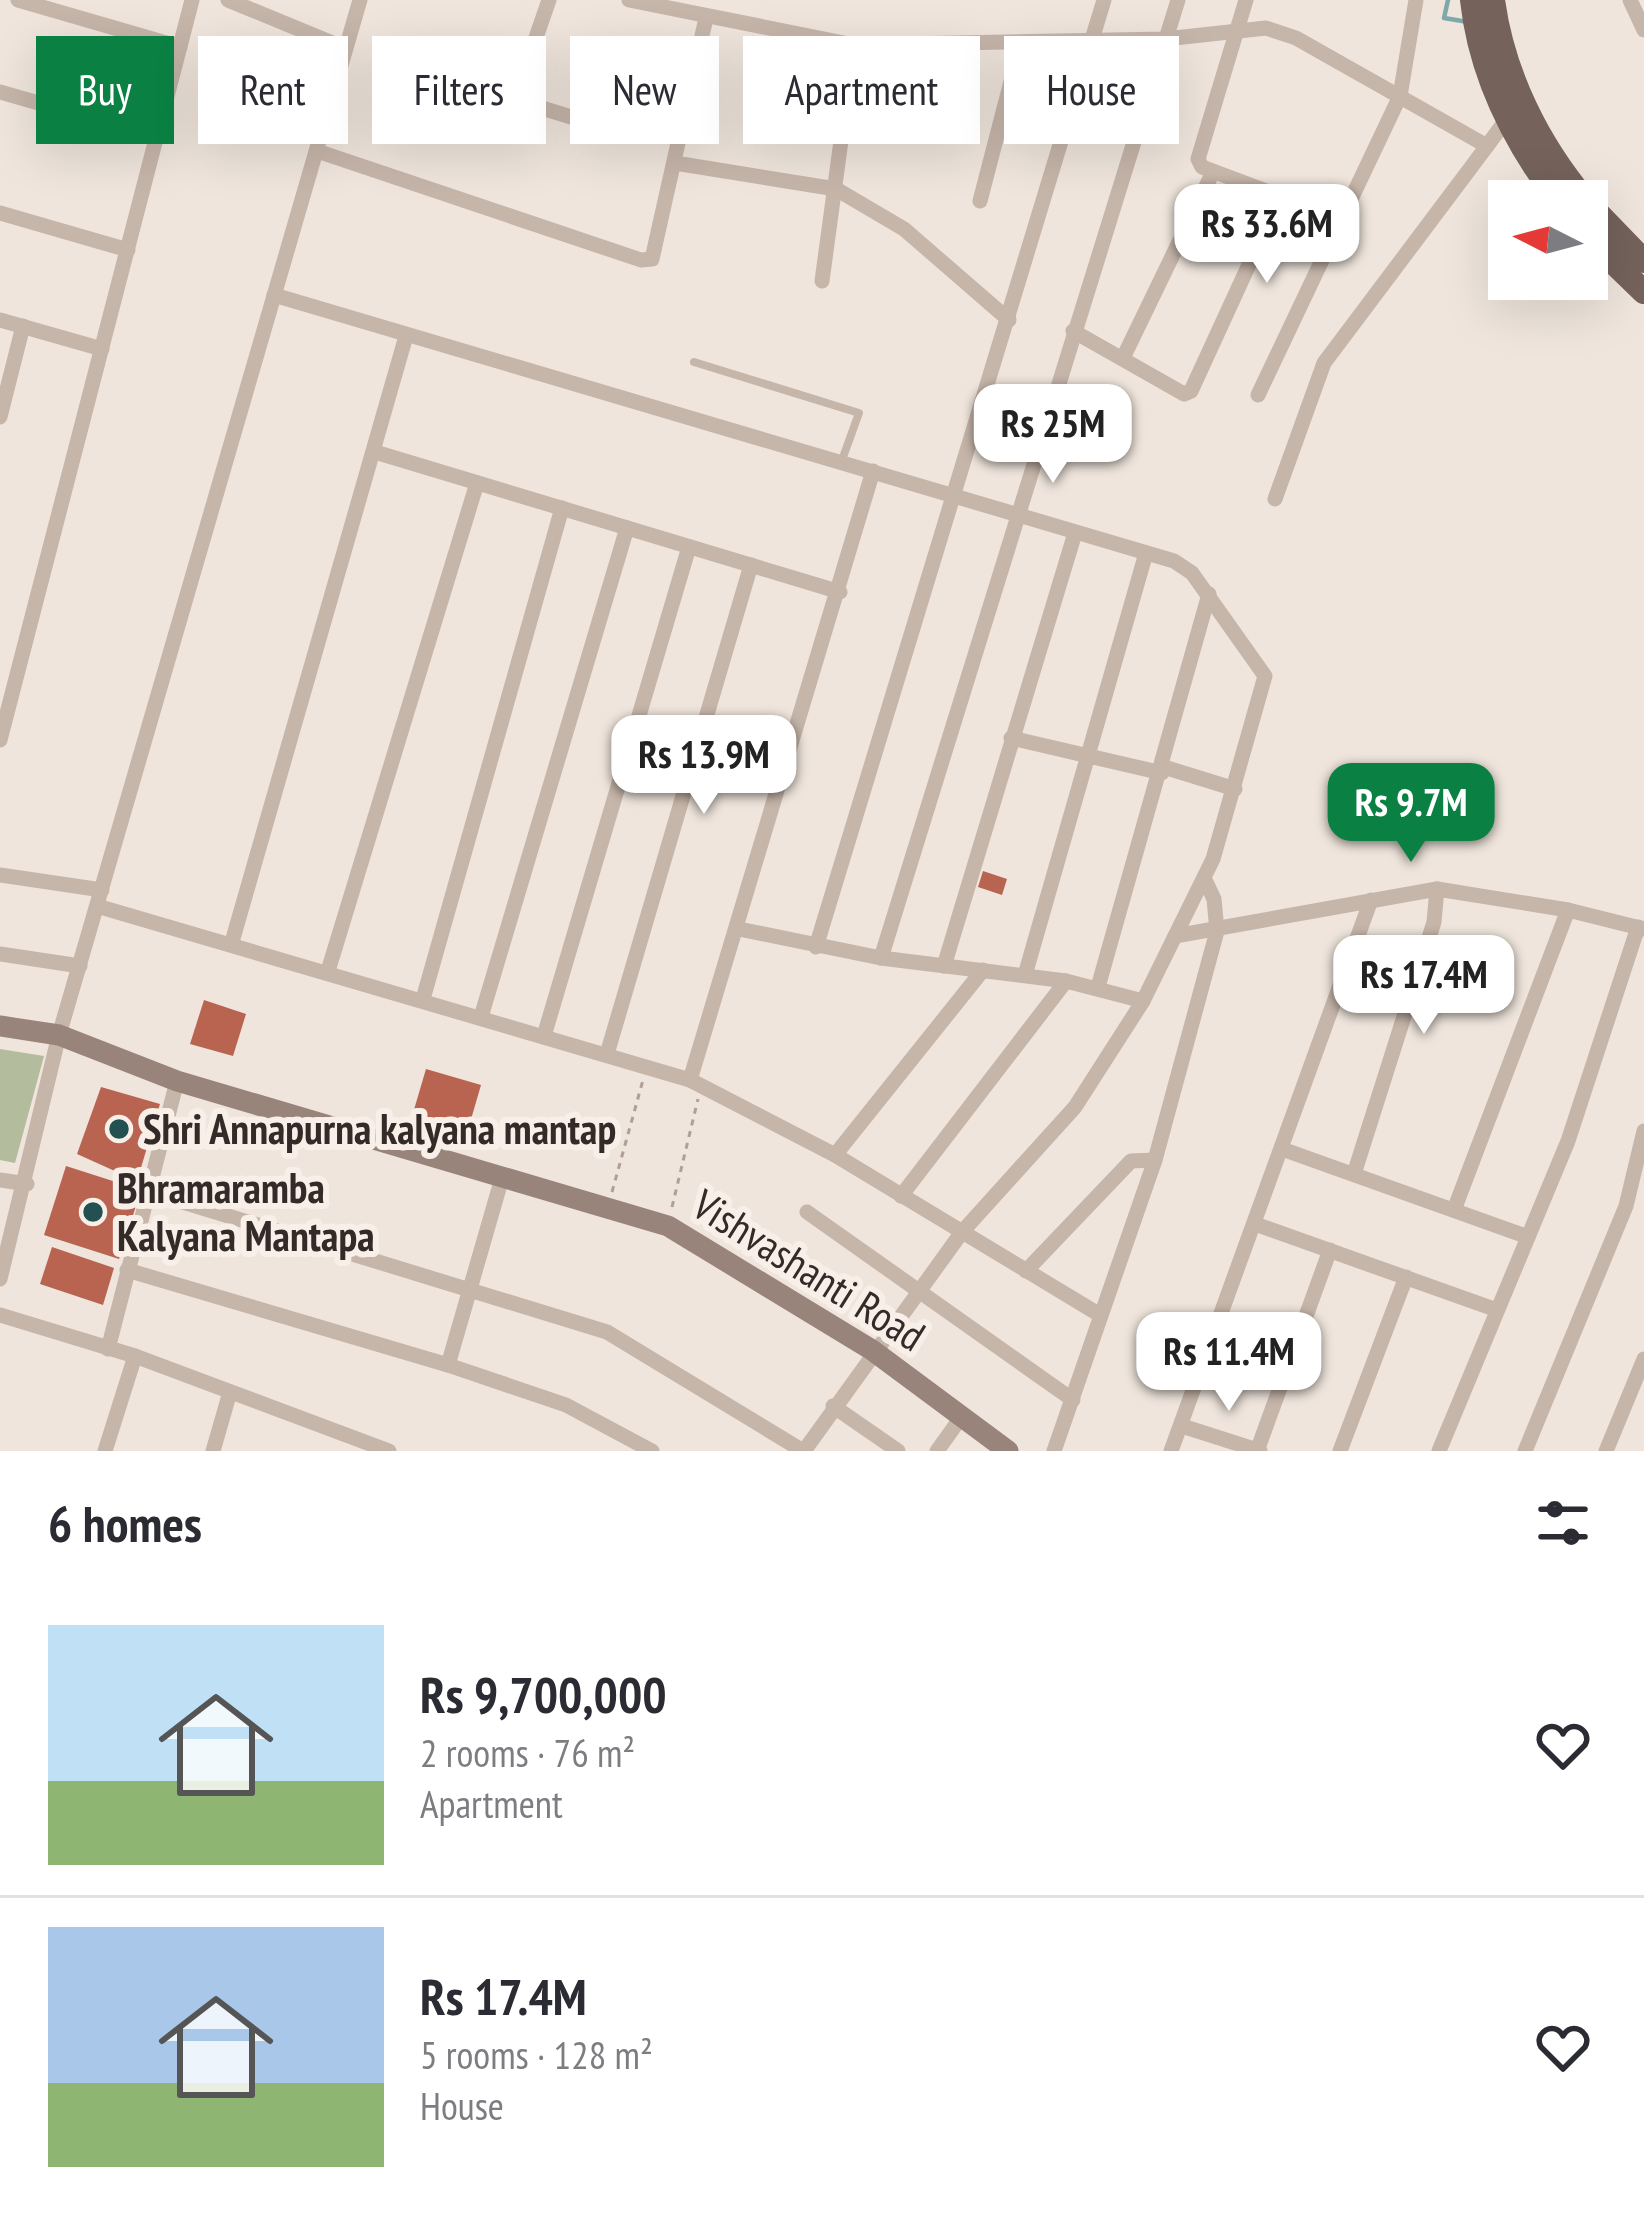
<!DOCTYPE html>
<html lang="en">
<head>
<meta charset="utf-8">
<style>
  :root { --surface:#fff; --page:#f2f2f3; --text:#2b2b33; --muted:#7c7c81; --line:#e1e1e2; --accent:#0b8043 }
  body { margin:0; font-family:"PT Sans Narrow",sans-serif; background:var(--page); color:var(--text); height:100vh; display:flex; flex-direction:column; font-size:45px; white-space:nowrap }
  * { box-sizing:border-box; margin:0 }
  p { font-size:39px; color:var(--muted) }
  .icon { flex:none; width:66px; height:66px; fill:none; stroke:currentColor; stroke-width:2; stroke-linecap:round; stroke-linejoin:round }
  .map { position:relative; height:1451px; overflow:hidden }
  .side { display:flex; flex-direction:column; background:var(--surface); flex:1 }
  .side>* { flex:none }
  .top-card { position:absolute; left:36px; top:36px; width:1572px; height:108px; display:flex; gap:24px }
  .needle { width:78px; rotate:276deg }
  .buttons { position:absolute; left:1488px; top:180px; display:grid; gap:24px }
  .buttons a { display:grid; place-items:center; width:120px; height:120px; border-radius:0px; background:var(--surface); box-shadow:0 12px 48px #0002; font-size:60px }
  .price { position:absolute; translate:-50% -102px; padding:0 27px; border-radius:24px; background:#fff; color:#222; font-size:39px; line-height:78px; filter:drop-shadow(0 3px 6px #0008) }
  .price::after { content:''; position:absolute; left:50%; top:72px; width:36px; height:27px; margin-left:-18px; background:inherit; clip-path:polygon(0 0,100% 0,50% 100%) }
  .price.on { background:var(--accent); color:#fff }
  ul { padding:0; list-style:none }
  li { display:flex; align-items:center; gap:36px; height:300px; padding:0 48px }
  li+li { border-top:3px solid var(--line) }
  li span { display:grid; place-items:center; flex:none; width:336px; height:240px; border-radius:0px; color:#555 }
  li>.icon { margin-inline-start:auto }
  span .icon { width:144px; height:144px; fill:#fffc; stroke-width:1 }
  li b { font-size:51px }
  h2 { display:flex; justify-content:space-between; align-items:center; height:144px; padding:0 48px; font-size:51px }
  .pill { padding:0 42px; border-radius:0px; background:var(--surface); box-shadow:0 12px 48px #0002; font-size:42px; line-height:108px }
  .pill.on { background:var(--accent); color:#fff }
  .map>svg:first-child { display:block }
</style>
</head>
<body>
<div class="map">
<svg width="1644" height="1451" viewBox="0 0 1644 1451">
  <rect width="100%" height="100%" fill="#efe5dc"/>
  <polygon fill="#b4bc9e" points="0,1049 44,1056 15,1163 0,1160"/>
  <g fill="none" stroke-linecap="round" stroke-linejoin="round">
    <polyline stroke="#7ea9a8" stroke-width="4.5" points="1448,0 1444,18 1468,22"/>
  </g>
  <g fill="#b86451">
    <polygon points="983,871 1007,879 1002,895 978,887"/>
    <polygon points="204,1000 246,1014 233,1056 190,1044"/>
    <polygon points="426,1069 481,1085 467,1133 413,1113"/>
    <polygon points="101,1087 160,1104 137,1181 77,1154"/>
    <polygon points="66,1166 141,1190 119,1259 44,1235"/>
    <polygon points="52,1247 114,1268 103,1305 40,1284"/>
  </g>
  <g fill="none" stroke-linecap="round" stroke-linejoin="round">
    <g stroke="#b19f94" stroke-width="3" stroke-dasharray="6 6" stroke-linecap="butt">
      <polyline points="612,1192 643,1080"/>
      <polyline points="672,1207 698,1099"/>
    </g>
    <polyline stroke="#c6b5a9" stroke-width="8" points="694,362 859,413 842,460"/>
    <g stroke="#c6b5a9" stroke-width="15">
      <polyline points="18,0 180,47"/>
      <polyline points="228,0 342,47"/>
      <polyline points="549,0 521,81 522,96 532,105 607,128"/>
      <polyline points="629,0 854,45 1165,39 1266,28 1296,38 1487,146 1509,116"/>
      <polyline points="1630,0 1644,30"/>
      <polyline points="0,92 157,137"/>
      <polyline points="317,151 641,260 652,259 706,18"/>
      <polyline points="675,163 836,189 904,229 1009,320"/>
      <polyline points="980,201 1021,43"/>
      <polyline points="0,213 128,250"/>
      <polyline points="822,281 854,45"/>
      <polyline points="274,295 1174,561 1192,573 1265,676 1213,859 1143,1001 1075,1107 962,1232 804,1451"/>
      <polyline points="0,320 102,349"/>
      <polyline points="1073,331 1184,394 1191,391 1275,208 1271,193 1202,167 1198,159 1246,0"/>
      <polyline points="1123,358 1213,172"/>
      <polyline points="1258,395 1400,96 1416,0"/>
      <polyline points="0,417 23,326"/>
      <polyline points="375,452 840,592"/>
      <polyline points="1275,499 1324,363 1487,146"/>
      <polyline points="1011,738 1162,773"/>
      <polyline points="0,740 192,0"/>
      <polyline points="1164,767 1235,789"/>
      <polyline points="0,875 102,890"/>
      <polyline points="97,906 690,1080 835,1155 1100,1315"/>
      <polyline points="739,929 881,958 1066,981 1143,1001"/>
      <polyline points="1175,936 1437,889 1568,910 1644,929"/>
      <polyline points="232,942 406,336"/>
      <polyline points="816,947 1104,0"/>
      <polyline points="0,954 80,966"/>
      <polyline points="881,958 1178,0"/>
      <polyline points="944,966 1075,533"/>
      <polyline points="328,971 477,483"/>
      <polyline points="1025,975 1146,553"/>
      <polyline points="1098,987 1209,594"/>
      <polyline points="423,999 562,508"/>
      <polyline points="481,1017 627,528"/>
      <polyline points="544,1036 689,547"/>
      <polyline points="607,1054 751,565"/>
      <polyline points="690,1080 873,471"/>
      <polyline points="1282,1149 1528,1237"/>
      <polyline points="835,1155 983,970"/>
      <polyline points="1354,1174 1434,922 1437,889"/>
      <polyline points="0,1180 27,1184"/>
      <polyline points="150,1192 607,1332 803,1451"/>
      <polyline points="901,1196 1066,981"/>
      <polyline points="1454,1210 1568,910"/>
      <polyline points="807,1212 1073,1400"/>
      <polyline points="1255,1224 1497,1310"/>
      <polyline points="127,1270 448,1365 502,1178"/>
      <polyline points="1026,1271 1131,1161 1155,1160"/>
      <polyline points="0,1279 59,1035 360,0"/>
      <polyline points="0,1315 135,1356 389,1451"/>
      <polyline points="108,1349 177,1081"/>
      <polyline points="448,1365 566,1405 652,1451"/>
      <polyline points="833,1406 898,1451"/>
      <polyline points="1182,1426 1260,1451"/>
      <polyline points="105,1451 135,1356"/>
      <polyline points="213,1451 230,1392"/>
      <polyline points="937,1451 962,1416"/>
      <polyline points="1054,1451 1155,1160 1217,931 1214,899 1204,878"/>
      <polyline points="1171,1451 1371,900"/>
      <polyline points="1257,1451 1330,1250"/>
      <polyline points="1340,1451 1406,1277"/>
      <polyline points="1439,1451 1568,1141 1638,927"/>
      <polyline points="1525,1451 1626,1206 1644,1131"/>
      <polyline points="1606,1451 1644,1359"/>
    </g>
    <polyline stroke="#99847b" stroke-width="21" points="0,1026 59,1035 177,1081 668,1226 872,1350 1008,1451"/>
    <g stroke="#74625b" stroke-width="24">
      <path d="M1472 0C1480 75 1514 142 1559 201"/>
      <path d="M1493 0C1503 74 1538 144 1586 201"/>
      <polyline points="1587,202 1644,261"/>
      <polyline points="1587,237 1644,292"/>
    </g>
  </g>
  <g fill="#235051" stroke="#f7efe8" stroke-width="4.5">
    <circle cx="119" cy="1129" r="12"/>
    <circle cx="93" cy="1212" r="12"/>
  </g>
  <g text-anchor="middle" stroke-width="12" stroke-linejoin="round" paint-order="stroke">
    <g font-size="42" font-weight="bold" fill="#342b28" stroke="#f7efe8" text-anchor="start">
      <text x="143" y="1144">Shri Annapurna kalyana mantap</text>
      <text x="117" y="1203">Bhramaramba<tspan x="117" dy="48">Kalyana Mantapa</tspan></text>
    </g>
    <g font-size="42" fill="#342b28" stroke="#f7efe8">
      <text transform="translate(809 1270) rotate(32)" y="15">Vishvashanti Road</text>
    </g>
  </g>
</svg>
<div class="buttons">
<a><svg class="needle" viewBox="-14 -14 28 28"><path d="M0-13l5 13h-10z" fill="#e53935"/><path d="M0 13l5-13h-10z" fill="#7c7c81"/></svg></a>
</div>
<b class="price" style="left:1267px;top:286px">Rs 33.6M</b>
<b class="price" style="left:1053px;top:486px">Rs 25M</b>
<b class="price" style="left:704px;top:817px">Rs 13.9M</b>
<b class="price on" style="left:1411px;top:865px">Rs 9.7M</b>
<b class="price" style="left:1424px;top:1037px">Rs 17.4M</b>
<b class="price" style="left:1229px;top:1414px">Rs 11.4M</b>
<div class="top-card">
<a class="pill on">Buy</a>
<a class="pill">Rent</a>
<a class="pill">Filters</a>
<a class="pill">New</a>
<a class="pill">Apartment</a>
<a class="pill">House</a>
</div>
</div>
<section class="side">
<h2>6 homes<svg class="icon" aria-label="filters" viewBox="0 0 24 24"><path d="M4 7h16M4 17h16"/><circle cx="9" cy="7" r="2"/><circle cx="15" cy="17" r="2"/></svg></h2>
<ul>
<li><span style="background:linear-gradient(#bfe0f5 65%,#8fb573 0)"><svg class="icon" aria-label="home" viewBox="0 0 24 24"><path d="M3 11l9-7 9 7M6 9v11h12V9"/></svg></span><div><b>Rs 9,700,000</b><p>2 rooms · 76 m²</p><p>Apartment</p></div><svg class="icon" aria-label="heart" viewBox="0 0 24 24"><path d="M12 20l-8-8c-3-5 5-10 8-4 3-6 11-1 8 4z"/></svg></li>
<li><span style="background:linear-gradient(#a9c7e8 65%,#8fb573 0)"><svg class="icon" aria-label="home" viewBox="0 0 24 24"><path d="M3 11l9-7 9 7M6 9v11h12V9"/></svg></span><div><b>Rs 17.4M</b><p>5 rooms · 128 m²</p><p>House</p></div><svg class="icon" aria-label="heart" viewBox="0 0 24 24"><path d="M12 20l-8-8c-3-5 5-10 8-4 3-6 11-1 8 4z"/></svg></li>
</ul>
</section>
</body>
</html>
